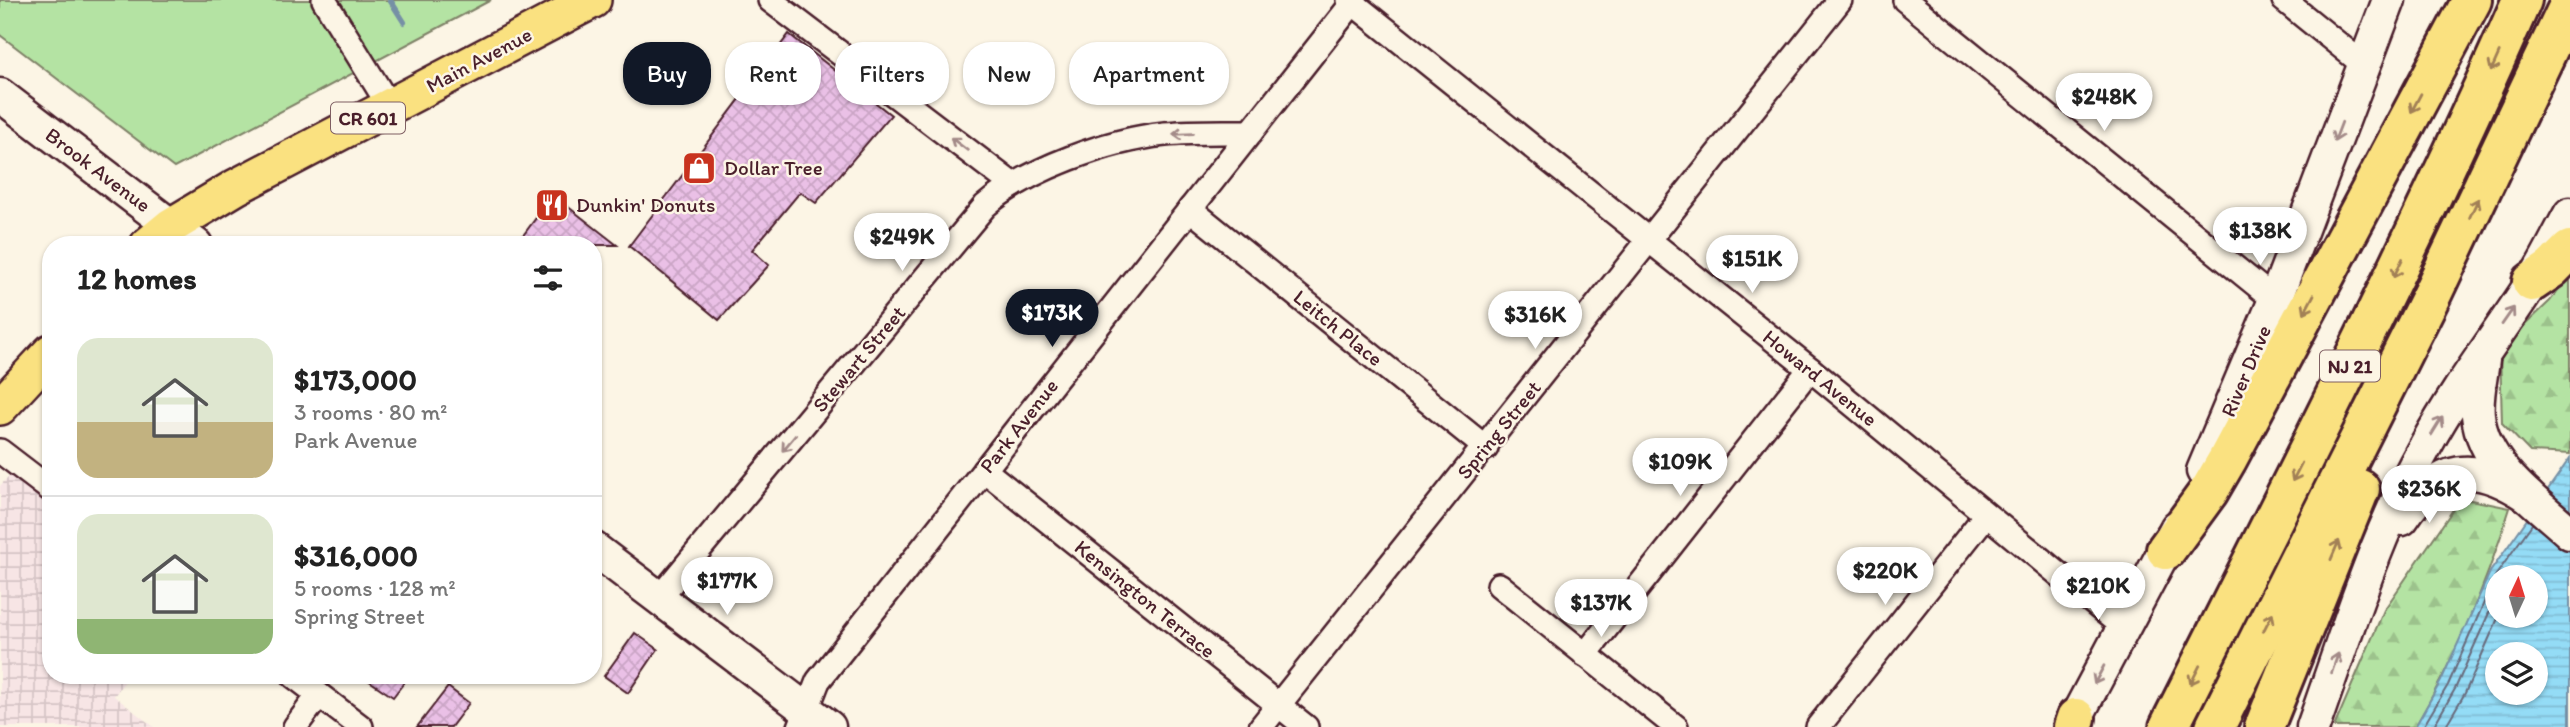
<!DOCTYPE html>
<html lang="en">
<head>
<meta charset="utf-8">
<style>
  :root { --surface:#fff; --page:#f6f6f6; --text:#222; --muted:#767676; --line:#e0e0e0; --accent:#111827 }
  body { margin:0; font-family:Itim,sans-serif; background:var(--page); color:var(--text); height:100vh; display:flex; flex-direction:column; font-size:26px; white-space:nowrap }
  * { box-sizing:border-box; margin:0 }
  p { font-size:23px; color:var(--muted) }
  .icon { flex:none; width:38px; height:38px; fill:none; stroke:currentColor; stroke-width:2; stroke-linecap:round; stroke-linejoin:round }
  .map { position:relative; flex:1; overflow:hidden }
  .details { position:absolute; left:42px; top:236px; width:560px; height:448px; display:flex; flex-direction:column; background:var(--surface); border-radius:28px; box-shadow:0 2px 5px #0004 }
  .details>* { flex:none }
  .guide { position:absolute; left:623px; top:42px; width:665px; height:63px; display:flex; gap:14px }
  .needle { width:46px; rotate:4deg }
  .tools { position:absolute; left:2485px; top:565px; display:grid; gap:14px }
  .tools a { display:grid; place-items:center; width:63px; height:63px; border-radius:50%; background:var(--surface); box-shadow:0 2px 5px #0004; font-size:35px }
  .price { position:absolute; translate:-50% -60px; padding:0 16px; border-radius:24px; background:#fff; color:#222; font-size:23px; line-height:46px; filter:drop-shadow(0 2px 4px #0008) }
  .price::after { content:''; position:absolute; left:50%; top:42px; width:21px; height:16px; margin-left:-10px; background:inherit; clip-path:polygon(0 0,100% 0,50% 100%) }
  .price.current { background:var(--accent); color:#fff }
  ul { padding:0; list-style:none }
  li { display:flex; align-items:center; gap:21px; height:175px; padding:0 35px }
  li+li { border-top:2px solid var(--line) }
  li span { display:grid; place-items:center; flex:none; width:196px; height:140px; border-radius:21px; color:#555 }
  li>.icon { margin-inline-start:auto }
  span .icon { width:84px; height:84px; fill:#fffc; stroke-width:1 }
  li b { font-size:30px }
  h2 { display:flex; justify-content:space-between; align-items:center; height:84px; padding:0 35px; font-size:30px }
  .chip { padding:0 24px; border-radius:28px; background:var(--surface); box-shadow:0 2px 5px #0004; font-size:24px; line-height:63px }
  .chip.current { background:var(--accent); color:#fff }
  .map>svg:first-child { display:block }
</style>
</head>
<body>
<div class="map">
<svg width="2570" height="727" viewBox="0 0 2570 727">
  <defs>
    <pattern id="industrial-grid" width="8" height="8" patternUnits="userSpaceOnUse" patternTransform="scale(1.75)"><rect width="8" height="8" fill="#f7e5e5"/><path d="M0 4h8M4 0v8" fill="none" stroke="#d5c4c5"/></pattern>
    <pattern id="forest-firs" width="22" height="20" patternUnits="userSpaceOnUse" patternTransform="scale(1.75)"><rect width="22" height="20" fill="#b4e3a3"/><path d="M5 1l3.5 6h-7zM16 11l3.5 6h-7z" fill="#9cc28c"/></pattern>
    <pattern id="water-rules" width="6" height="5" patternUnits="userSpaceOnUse" patternTransform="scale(1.75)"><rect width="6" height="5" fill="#94dcf6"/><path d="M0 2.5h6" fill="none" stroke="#81bcd3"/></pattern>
    <pattern id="building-cross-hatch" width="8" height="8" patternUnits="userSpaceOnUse" patternTransform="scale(1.75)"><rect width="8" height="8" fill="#eac0e6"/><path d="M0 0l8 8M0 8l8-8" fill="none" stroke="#caa5c5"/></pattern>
  </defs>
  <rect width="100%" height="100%" fill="#fcf5e5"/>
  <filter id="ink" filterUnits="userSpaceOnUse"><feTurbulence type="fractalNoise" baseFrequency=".0143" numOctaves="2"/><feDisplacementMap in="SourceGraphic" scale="14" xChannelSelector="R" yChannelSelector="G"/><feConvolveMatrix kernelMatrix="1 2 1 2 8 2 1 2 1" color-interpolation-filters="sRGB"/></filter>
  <g filter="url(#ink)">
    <polygon fill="url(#industrial-grid)" points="21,462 51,486 51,676 129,676 114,696 154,727 0,727 0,486"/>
    <polygon fill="#b4e3a3" stroke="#7f8167" stroke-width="2" points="0,0 491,0 174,168 0,35"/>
    <g fill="url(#forest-firs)" stroke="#7f8167" stroke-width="2">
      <polygon points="2570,274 2570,454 2530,452 2502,423 2500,349 2550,301"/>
      <path d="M2461 498 2510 508C2486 585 2456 657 2415 727H2334L2384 610Z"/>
    </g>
    <path fill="url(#water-rules)" stroke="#7690a5" stroke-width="2" fill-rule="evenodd" d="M2570 458V727H2415L2441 681 2490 572ZM2497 578H2536V616H2497ZM2497 654H2536V693H2497Z"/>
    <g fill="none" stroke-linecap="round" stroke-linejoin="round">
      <g stroke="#686b7c" stroke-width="2">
        <polyline points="2423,727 2448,685 2496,575 2532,524"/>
        <polyline points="2433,727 2455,689 2497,595"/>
        <polyline points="2445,727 2465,693 2499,616"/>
      </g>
      <polyline stroke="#7690a5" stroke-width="6" points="390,0 404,22"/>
    </g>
    <g fill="url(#building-cross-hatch)" stroke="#4a1f2b" stroke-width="2">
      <polygon points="789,34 891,115 816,203 800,192 752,250 769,265 719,320 629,246"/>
      <polygon points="553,195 617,245 516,245"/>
      <polygon points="635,633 658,649 628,693 604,676"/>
      <polygon points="362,676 409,676 393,697"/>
      <polygon points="448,687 469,703 451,727 417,727"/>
    </g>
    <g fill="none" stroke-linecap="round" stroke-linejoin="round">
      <g stroke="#4a1f2b" stroke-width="28">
        <g id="street">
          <polyline points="324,0 390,107"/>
          <polyline points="770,0 1013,185"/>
          <polyline points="1349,0 1810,369 2124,628"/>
          <polyline points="1905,0 2275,300"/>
          <polyline points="2284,0 2364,65"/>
          <polyline points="1190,209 1486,448"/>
          <polyline points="0,451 51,490"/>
          <polyline points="984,470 1306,727"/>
          <polyline points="1499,585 1676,727"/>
          <path d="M659 598 985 206C1027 169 1109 140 1165 134 1193 131 1223 132 1251 132"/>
          <polyline points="1585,655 1810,369"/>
          <polyline points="294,676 361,727"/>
          <polyline points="295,727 319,695"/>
          <polyline points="800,727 818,681 1355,0"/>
          <polyline points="1261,727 1840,0"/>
          <polyline points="1818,727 1986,515"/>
        </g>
      </g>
      <g stroke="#4a1f2b" stroke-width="37">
        <g id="secondary">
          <polyline points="0,95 196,245"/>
          <path d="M2483 360C2481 378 2476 397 2478 415 2483 466 2535 501 2570 533"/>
          <polyline points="2203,471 2275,300 2389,0"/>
          <path d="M2402 519C2439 463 2475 461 2528 496"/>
          <polyline points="593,548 829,727"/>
          <polyline points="2071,727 2177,527"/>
          <path d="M2313 727C2347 632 2376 533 2426 445 2457 388 2496 338 2531 284 2546 262 2557 237 2570 214"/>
        </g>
      </g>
      <g stroke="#4a1f2b" stroke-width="40">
        <g id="primary">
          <polyline points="148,245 171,226 236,187 593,0"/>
          <polyline points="0,407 51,352"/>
        </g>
      </g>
      <g stroke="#4a1f2b" stroke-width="44">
        <g id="highway">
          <polyline points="2532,282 2551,269 2570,250"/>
          <polyline points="2166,550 2209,491 2227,460 2472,0"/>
          <polyline points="2073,727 2076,718"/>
          <path d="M2169 727C2290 486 2413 247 2522 0"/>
          <polyline points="2215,727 2433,292 2570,3"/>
          <polyline points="2264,727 2360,489"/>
        </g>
      </g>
      <use href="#street" stroke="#fcf5e5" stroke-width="23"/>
      <use href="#secondary" stroke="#fcf5e5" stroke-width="32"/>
      <use href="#primary" stroke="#fae180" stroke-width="35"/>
      <use href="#highway" stroke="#fae180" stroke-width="38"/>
    </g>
    <defs><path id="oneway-shaft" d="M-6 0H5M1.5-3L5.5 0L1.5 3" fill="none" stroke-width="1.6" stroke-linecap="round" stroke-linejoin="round" transform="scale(1.75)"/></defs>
    <g stroke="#a28056">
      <use href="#oneway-shaft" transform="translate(2495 62) rotate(114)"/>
      <use href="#oneway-shaft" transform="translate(2416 103) rotate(118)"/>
      <use href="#oneway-shaft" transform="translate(2474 208) rotate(-65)"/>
      <use href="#oneway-shaft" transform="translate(2398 268) rotate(116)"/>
      <use href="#oneway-shaft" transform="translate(2309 304) rotate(118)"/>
      <use href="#oneway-shaft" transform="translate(2297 472) rotate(117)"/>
      <use href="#oneway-shaft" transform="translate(2335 550) rotate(-67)"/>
      <use href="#oneway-shaft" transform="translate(2268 622) rotate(-63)"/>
      <use href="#oneway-shaft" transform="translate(2195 675) rotate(117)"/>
    </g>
    <g stroke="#a38a88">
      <use href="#oneway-shaft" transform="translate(2338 132) rotate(111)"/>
      <use href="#oneway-shaft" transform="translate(1183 134) rotate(178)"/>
      <use href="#oneway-shaft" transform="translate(959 144) rotate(-143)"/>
      <use href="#oneway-shaft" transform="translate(2508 316) rotate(-55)"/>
      <use href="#oneway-shaft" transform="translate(2437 426) rotate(-58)"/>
      <use href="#oneway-shaft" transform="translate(789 443) rotate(130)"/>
      <use href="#oneway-shaft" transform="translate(2335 663) rotate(-71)"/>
      <use href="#oneway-shaft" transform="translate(2099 675) rotate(118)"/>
    </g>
  </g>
  <defs>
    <g id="shop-square" transform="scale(1.75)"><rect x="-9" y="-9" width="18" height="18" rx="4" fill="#c8321e" stroke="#fcf5e5"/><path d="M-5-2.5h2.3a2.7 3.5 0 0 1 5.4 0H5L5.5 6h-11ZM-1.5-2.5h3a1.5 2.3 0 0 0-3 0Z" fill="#fff"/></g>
    <g id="restaurant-square" transform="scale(1.75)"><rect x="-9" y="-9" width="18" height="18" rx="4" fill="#c8321e" stroke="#fcf5e5"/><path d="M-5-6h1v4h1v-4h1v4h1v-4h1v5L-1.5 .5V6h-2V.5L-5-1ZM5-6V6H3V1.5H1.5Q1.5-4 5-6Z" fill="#fff"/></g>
  </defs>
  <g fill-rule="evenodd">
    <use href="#shop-square" x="699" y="168"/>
    <use href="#restaurant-square" x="552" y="205"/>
  </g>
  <g text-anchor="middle" stroke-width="5" stroke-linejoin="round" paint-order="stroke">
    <g fill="#fcf5e5" stroke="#7f5f63" stroke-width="2">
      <rect x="331" y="102.5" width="74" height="31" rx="5"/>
      <rect x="2320" y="350.5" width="60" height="31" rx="5"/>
    </g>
    <g font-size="19" font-weight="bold" fill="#4a1f2b">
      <text x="368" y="125">CR 601</text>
      <text x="2350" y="373">NJ 21</text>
    </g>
    <g font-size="21" fill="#4a1f2b" stroke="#fcf5e5">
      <text transform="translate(479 60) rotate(-28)" y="7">Main Avenue</text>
      <text transform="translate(98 170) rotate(37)" y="7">Brook Avenue</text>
      <text transform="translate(1338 328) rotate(39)" y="7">Leitch Place</text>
      <text transform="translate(859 359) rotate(-50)" y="7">Stewart Street</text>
      <text transform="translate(2246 371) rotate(-67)" y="7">River Drive</text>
      <text transform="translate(1820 378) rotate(39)" y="7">Howard Avenue</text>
      <text transform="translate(1019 426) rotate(-52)" y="7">Park Avenue</text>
      <text transform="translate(1499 430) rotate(-51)" y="7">Spring Street</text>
      <text transform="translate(1145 599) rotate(39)" y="7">Kensington Terrace</text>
    </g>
    <g font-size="21" fill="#4a1f2b" stroke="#fcf5e5" text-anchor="start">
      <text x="724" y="175">Dollar Tree</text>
      <text x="576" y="212">Dunkin' Donuts</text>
    </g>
  </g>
</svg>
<div class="tools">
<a><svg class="needle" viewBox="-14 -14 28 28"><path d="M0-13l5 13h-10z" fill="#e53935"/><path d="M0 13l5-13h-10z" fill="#767676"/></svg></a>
<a><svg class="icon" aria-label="layers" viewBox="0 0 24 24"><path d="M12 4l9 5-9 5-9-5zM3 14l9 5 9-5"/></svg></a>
</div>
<b class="price" style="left:2104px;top:133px">$248K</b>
<b class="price" style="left:2260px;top:267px">$138K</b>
<b class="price" style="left:902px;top:273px">$249K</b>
<b class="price" style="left:1752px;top:295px">$151K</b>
<b class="price current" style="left:1052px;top:349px">$173K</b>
<b class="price" style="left:1535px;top:351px">$316K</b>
<b class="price" style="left:1680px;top:498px">$109K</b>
<b class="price" style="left:2429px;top:525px">$236K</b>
<b class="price" style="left:1885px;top:607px">$220K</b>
<b class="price" style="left:727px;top:617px">$177K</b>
<b class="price" style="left:2098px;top:622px">$210K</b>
<b class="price" style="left:1601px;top:639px">$137K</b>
<div class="guide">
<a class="chip current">Buy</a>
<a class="chip">Rent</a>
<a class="chip">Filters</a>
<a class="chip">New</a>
<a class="chip">Apartment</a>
</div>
<section class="details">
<h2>12 homes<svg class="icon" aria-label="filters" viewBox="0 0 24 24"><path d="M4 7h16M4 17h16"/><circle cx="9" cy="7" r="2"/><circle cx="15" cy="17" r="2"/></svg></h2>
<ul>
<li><span style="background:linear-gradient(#dfe7d0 60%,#c2b280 0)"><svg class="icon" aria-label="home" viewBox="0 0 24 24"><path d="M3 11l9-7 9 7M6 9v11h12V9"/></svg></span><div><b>$173,000</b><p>3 rooms · 80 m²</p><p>Park Avenue</p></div></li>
<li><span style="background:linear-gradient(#dfe7d0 75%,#8fb573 0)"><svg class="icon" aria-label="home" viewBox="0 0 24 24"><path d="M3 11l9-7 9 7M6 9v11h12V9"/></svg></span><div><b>$316,000</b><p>5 rooms · 128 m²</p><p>Spring Street</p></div></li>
</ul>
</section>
</div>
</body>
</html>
